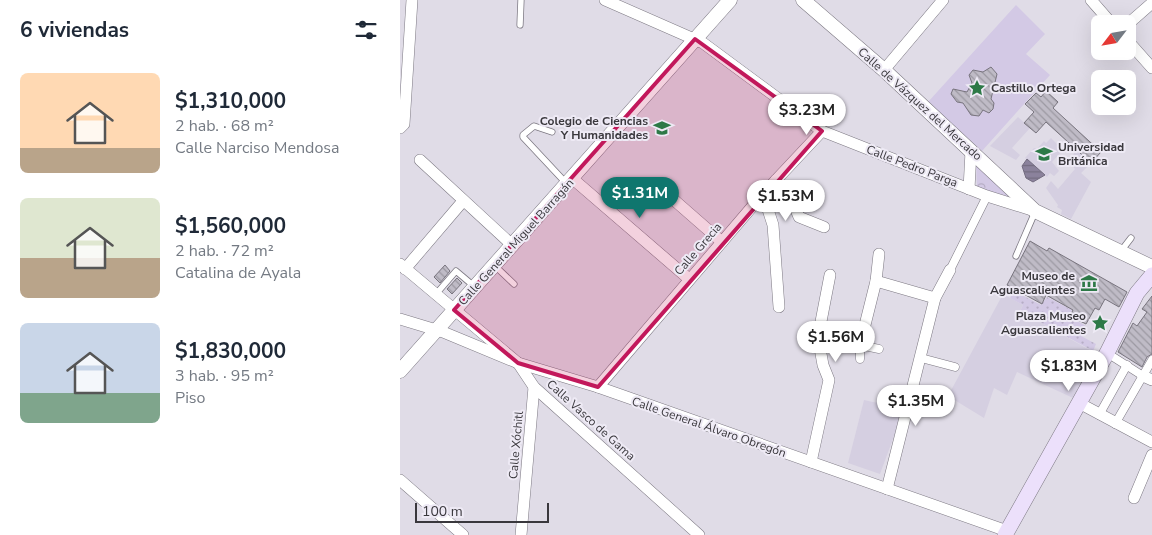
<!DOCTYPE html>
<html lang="es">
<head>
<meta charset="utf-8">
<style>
  :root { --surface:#fff; --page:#f2f2f3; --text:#1f2937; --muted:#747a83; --accent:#0f766e }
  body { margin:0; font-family:"Nunito Sans",sans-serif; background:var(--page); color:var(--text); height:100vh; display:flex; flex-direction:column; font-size:19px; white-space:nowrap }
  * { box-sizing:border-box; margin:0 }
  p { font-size:16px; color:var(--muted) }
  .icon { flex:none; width:28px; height:28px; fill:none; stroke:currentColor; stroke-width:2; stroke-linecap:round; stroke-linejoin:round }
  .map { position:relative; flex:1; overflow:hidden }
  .side { display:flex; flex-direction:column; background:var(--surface); width:400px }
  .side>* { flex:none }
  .needle { width:32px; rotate:239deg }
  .fabs { position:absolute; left:691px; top:15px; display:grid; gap:10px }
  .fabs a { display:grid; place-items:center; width:45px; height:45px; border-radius:8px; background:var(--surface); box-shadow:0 5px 20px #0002; font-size:25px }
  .scale { position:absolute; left:15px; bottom:12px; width:134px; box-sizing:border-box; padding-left:5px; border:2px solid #3a383d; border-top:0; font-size:14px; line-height:18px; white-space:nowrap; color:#3a383d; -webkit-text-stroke:4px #eeeaf5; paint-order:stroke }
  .price { position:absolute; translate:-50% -42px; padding:0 11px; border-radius:18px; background:#fff; color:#222; font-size:16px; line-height:32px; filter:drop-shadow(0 1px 2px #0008) }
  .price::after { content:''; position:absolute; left:50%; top:30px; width:15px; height:11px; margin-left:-8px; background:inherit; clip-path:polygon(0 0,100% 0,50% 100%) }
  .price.active { background:var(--accent); color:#fff }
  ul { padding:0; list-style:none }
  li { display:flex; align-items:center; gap:15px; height:125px; padding:0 20px }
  li span { display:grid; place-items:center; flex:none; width:140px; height:100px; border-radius:8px; color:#555 }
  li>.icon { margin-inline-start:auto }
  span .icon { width:60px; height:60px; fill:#fffc; stroke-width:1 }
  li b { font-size:21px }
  h2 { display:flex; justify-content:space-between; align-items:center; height:60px; padding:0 20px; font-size:21px }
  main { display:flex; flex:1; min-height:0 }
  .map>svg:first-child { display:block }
</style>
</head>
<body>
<main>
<section class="side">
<h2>6 viviendas<svg class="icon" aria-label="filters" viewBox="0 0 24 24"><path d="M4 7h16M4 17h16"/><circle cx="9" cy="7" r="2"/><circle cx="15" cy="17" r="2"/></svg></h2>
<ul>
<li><span style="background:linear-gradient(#ffd9b3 75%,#b9a48a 0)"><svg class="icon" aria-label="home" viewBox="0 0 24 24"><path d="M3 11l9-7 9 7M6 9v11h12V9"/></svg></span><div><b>$1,310,000</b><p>2 hab. · 68 m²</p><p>Calle Narciso Mendosa</p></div></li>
<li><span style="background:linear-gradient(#dfe7d0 60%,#b9a48a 0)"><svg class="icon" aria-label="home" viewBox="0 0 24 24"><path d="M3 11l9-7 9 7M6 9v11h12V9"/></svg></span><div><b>$1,560,000</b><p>2 hab. · 72 m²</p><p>Catalina de Ayala</p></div></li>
<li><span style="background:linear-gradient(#c9d6e8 70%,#7fa58c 0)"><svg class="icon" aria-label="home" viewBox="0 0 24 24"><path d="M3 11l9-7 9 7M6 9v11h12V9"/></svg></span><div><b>$1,830,000</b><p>3 hab. · 95 m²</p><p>Piso</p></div></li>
</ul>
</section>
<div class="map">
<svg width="752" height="535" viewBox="0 0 752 535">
  <defs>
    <pattern id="forest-crowns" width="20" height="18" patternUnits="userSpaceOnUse" patternTransform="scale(1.25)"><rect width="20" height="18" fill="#d3c9e5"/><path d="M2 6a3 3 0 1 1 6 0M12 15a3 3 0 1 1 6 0" fill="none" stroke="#b6adc5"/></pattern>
    <pattern id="garden-dots" width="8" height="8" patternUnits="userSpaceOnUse" patternTransform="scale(1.25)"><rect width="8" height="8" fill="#d3c9e5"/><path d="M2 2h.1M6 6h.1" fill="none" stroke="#b6adc5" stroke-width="1.8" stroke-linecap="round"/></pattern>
    <pattern id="water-rules" width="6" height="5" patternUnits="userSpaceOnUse" patternTransform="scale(1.25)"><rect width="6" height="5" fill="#8b829c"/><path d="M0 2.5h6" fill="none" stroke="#736b80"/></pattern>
    <pattern id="building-back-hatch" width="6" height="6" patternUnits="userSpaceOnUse" patternTransform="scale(1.25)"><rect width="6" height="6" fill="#bfbbc6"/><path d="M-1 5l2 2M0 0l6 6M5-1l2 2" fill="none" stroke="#9c99a2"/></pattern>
  </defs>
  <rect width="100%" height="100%" fill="#e0dce7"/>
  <g fill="#d5cfe1">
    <polygon points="618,117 630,128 612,148 620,155 616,160 590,146"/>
    <polygon points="651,138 663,150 652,162 659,171 654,176 650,173 647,177 625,158 634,148 637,149 644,141 646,143"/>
    <polygon points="675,149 691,163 681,173 691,182 671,219 661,214 662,210 657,207 658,205 646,188 651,181 658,189 675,169 671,164"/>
    <polygon points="603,294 623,305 620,311 697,354 673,398 617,372 607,395 594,388 584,418 548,396"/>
    <polygon points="464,400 504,409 480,474 448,463"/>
  </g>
  <polygon fill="#d3c9e5" points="616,5 645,34 626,54 650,75 582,151 528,102"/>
  <polygon fill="url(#forest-crowns)" points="576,164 619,205 577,187"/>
  <polygon fill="url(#garden-dots)" points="614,291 641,305 647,297 672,310 669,316 686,326 681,336 696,344 693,351 620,311 623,305 610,298"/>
  <polygon fill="url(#water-rules)" stroke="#736c80" points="627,159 645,175 633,182 626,178 622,166"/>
  <g fill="url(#building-back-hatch)" stroke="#78747e">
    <polygon points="591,67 597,74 591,99 594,103 593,109 589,113 583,110 579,116 571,115 563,103 557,102 551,94 553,89 567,92 572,83 569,75 573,70 583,72"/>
    <polygon points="646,91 658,102 653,108 701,152 691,163 646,122 636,133 624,123 634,112 625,104 636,93 641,97"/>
    <polygon points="630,241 647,251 649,248 727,292 719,307 705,299 699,310 695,308 686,324 670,316 673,310 646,295 642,304 607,285"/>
    <polygon points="45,265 50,271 40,283 34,277"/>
    <polygon points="57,278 62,283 52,294 47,289"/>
    <polygon points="752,296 752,354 747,357 742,367 718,352 733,323 737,326 747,312 742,309"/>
  </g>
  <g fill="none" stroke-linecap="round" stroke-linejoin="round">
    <g stroke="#7d7983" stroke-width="7">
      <g id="service">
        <polyline points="120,25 121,0"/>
        <polyline points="152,132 134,126 123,135 123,137 166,183"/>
        <polyline points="721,251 731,238"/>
        <polyline points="616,256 635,212"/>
        <polyline points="94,265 114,284"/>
        <polyline points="36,294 56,271 75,287"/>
      </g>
    </g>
    <g stroke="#7d7983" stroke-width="9">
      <g id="pedestrian">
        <polyline points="550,270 587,196"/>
        <polyline points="707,353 743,376"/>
        <polyline points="521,358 555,367"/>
        <polyline points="460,359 460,345 479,349"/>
        <polyline points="699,415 727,365"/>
        <polyline points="715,424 752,360"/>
      </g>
    </g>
    <g stroke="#7d7983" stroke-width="12">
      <g id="minor">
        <polyline points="205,0 303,43 422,131 587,196 635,211"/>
        <polyline points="691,0 712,24"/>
        <polyline points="728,24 752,3"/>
        <polyline points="728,41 752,68"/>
        <polyline points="484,70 543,0"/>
        <polyline points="0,128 4,124 12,0"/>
        <polyline points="20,160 111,244"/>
        <polyline points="173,179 289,279"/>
        <polyline points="376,180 389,193 399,217 424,227"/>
        <polyline points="258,186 322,242"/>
        <polyline points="569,189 571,151"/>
        <polyline points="363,194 373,225 379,307"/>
        <polyline points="0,264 118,363 134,387 299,535"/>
        <polyline points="5,269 63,201"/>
        <polyline points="476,281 535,298"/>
        <polyline points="0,319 43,332 118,363 198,387 607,531"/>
        <polyline points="460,345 476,281 479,254"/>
        <polyline points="743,376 752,380"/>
        <polyline points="198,387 363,194 422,131"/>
        <polyline points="679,403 752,442"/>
        <polyline points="411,462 429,380 423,365 418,337 430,275"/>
        <polyline points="0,480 63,535"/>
        <polyline points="487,489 535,298 550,270"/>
        <polyline points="734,498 752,455"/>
        <polyline points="121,535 134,387"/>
      </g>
    </g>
    <g stroke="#7d7983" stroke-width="15">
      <g id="tertiary">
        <polyline points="403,0 484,70 635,211 752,267"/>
        <polyline points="0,371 330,0"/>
      </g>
    </g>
    <g stroke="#7d7983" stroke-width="16">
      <polyline id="secondary" points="605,535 707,353 737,293 752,275"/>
    </g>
    <use href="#service" stroke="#fff" stroke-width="5.5"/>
    <use href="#pedestrian" stroke="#fff" stroke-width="8"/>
    <use href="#minor" stroke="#fff" stroke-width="11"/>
    <use href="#tertiary" stroke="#fff" stroke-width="14"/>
    <use href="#secondary" stroke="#ece0fb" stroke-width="15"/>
  </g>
  <path fill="#c2185b" fill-opacity="0.2" stroke="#c2185b" stroke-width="4" stroke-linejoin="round" d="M295 39 422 131 198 387 118 363 54 310Z"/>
  <defs>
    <g id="sight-bare" transform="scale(1.35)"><path d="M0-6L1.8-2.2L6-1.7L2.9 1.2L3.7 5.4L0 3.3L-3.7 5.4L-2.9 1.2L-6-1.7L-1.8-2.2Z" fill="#2d7947" stroke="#eeeaf5" stroke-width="2.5" paint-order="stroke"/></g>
    <g id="university-bare" transform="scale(1.35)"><path d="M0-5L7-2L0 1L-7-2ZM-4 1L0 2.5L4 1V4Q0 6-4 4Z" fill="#2d7947" stroke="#eeeaf5" stroke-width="2.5" paint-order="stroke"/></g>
    <g id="museum-bare" transform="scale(1.35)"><path d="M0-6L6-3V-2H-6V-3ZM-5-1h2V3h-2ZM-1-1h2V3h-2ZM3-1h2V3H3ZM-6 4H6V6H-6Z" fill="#2d7947" stroke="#eeeaf5" stroke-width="2.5" paint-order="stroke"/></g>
  </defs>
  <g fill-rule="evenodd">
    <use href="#sight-bare" x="577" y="88"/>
    <use href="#university-bare" x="262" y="128"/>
    <use href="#university-bare" x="644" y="154"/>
    <use href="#museum-bare" x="689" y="283"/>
    <use href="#sight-bare" x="700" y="323"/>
  </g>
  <g text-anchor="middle" stroke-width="4" stroke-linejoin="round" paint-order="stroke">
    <g font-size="12" font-weight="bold" fill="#3a383d" stroke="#eeeaf5" text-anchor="end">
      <text x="591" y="92" text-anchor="start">Castillo Ortega</text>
      <text x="248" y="125">Colegio de Ciencias<tspan x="248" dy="14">Y Humanidades</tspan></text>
      <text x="658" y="151" text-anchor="start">Universidad<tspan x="658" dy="14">Británica</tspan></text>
      <text x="675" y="280">Museo de<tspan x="675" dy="14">Aguascalientes</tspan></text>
      <text x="686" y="320">Plaza Museo<tspan x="686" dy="14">Aguascalientes</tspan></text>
    </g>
    <g font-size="12" fill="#3a383d" stroke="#eeeaf5">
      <text transform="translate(520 104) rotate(42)" y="4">Calle de Vázquez del Mercado</text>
      <text transform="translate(512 166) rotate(21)" y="4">Calle Pedro Parga</text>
      <text transform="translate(116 242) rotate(-48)" y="4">Calle General Miguel Barragán</text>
      <text transform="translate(298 249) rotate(-49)" y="4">Calle Grecia</text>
      <text transform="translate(191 420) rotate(42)" y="4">Calle Vasco de Gama</text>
      <text transform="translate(309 427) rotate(19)" y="4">Calle General Álvaro Obregón</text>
      <text transform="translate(116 445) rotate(-85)" y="4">Calle Xóchitl</text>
    </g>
  </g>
</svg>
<div class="fabs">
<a><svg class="needle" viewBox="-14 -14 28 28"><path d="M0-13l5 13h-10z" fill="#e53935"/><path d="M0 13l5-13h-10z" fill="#747a83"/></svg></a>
<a><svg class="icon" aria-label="layers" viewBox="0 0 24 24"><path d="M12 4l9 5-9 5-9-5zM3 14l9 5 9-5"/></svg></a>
</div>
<div class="scale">100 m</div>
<b class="price" style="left:407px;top:136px">$3.23M</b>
<b class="price active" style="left:240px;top:219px">$1.31M</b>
<b class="price" style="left:386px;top:222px">$1.53M</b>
<b class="price" style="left:436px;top:363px">$1.56M</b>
<b class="price" style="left:669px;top:392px">$1.83M</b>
<b class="price" style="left:516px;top:427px">$1.35M</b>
</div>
</main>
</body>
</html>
